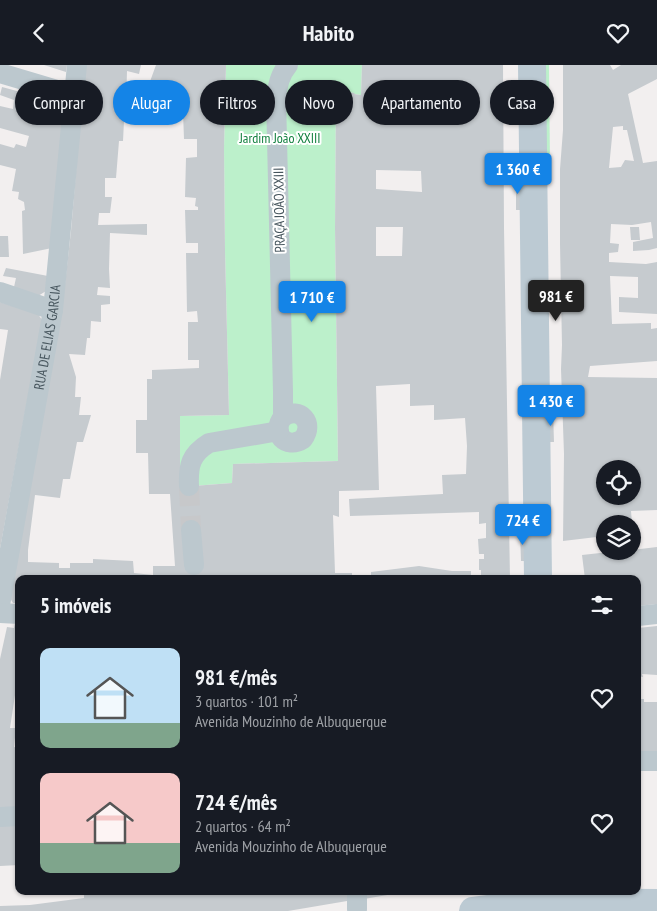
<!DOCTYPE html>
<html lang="pt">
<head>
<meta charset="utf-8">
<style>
  :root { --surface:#171b24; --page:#20242c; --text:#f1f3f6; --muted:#9ea1a6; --accent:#1484e7 }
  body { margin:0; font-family:"PT Sans Narrow",sans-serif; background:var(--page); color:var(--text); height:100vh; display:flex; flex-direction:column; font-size:19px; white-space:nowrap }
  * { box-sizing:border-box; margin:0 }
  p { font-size:16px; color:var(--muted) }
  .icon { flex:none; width:28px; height:28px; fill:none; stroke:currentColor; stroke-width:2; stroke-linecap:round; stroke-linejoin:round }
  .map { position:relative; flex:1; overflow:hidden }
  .side { position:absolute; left:15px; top:510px; width:626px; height:320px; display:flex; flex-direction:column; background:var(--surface); border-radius:10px; box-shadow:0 1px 4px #0004 }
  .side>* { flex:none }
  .guide { position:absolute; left:15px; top:15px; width:628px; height:45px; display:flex; gap:10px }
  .buttons { position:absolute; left:596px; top:395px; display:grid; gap:10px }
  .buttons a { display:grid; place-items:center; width:45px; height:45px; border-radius:50%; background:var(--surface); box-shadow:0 1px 4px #0004; font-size:25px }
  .price { position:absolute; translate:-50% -42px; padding:0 11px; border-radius:5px; background:var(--accent); color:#fff; font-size:16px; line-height:32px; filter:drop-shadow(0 1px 2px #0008) }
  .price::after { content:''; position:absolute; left:50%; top:30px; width:15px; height:11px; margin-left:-8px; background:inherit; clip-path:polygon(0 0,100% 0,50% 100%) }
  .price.active { background:#222; color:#fff }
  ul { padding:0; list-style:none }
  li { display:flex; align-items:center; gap:15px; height:125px; padding:0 25px }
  li span { display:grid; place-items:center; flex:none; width:140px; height:100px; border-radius:10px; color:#555 }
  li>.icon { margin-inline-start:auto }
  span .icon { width:60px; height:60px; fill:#fffc; stroke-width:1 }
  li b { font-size:21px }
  h2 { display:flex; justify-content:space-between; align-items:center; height:60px; padding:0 25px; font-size:21px }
  .pill { padding:0 18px; border-radius:22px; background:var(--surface); box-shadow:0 1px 4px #0004; font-size:18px; line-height:45px }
  .pill.active { background:var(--accent); color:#fff }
  header { display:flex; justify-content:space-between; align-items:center; height:65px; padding:0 25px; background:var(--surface); font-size:22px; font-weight:800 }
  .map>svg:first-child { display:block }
</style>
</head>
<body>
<header><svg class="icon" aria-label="back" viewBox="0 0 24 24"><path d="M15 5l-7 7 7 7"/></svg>Habito<svg class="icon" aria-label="heart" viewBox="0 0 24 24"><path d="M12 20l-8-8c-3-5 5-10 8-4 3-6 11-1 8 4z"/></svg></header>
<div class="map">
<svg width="657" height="846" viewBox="0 0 657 846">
  <rect width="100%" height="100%" fill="#f2efef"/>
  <g fill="#bcf0cb">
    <polygon points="226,0 362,0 361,30 354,29 354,28 344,27 344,30 336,30 335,163 338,396 233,399 232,418 180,422 180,351 229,350 225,185 224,83"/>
    <polygon points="541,0 549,0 550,103 542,103"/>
  </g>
  <g fill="#c6cbcf" fill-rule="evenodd">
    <polygon points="44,0 67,0 66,7"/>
    <path d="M85 0H141L139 9 127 6 126 40 140 43 141 58 124 56 123 76H119L116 113H105V132H112L110 148H99L98 160 147 159V170L110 168 109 204 110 223 98 222 97 230 110 231V239L101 240V257L91 256 90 273H87L85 290 69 289 76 312 75 332H81L79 350H91L83 377H77L70 414H63L60 433 35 430 28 485V497L59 498V503H70V498H93V494L133 496 134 508 153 510V501H175L170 429H149L148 388H136V355H147V314H152V305L199 303V295H188V257H198L197 246 187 247 186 188H198V178H186L185 145H198V142L195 141 196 133 185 132 186 93 197 92V74H184L182 20 173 17 167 31 148 22 156 0H226L224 83 225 185 229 350 180 351V422L232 418 233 399 338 396 335 163 336 30H344V27L355 28 354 29 361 30 362 0H503L504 163 510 514 481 513V505H479V494H484V489H479L478 474 486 473V458L479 459V447L350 451 349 434 443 429 442 410 466 409 467 381 465 353 434 355V340L410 341V319L376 321 379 425 339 426V452L333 450 335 508H352V511H371V507L419 501 452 506H471V514H19V538H13L10 533 65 219 71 166ZM376 105 421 106 422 127 376 124ZM376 162H403L402 191H376Z"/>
    <path d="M563 0H610L613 5 621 0H657V14L628 29 643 98 657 96V183L649 185 633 186V177L653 173 651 157 632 160 611 159 610 178 619 179 618 187 609 188V197L646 199 657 197V249L619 247V232L638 233V212L610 211 612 259 651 258V264L657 263V296L590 301 588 312 657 313V445L631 446 632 458 605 459V471L563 476 564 389 561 304 562 280 560 179V104L563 65ZM623 61V65H627L634 96 625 95 621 102 609 103 613 62ZM605 404H632V431H605Z"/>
    <polygon points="2,22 65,39 52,183 23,189 22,146 25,145 24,137 18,134 19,127 12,126 16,104 0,100 0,79 14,83 16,79 26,82 29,71 0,63 0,41 13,44 14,35 0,30"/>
    <rect x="516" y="115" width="5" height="30"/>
    <polygon points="630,162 639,162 640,175 631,175"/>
    <polygon points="0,171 8,171 9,192 0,192"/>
    <polygon points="6,203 48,211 46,226 38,231 14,222 16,213 3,211"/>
    <polygon points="0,237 38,249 42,255 0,484 0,315 8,265 0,264"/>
    <polygon points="553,346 554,377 549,377 548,347"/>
    <polygon points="520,466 525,466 526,496 521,496"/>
    <polygon points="657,482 657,539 638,541 638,514 585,514 582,490 618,486 632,486 632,485"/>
    <polygon points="15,558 19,558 19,617 17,617 10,663 16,663 14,682 19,683 19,743 0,744 0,594 7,562 14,563"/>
    <polygon points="657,561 657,610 642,609 643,612 638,611 638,563"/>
    <polygon points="638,634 644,634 644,637 657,637 657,686 638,686"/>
    <polygon points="0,756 19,756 19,800 0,801"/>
    <polygon points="84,826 352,826 353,835 288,846 0,846 0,841 30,840 84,833"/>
    <polygon points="363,826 405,826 405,827 364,834"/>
  </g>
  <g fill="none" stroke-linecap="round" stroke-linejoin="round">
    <polyline stroke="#c7c8ca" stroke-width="20" stroke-dasharray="20 10" stroke-linecap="butt" points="189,421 191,465"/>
    <g stroke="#bcc8ce" stroke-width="20">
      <polyline points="0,8 74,30"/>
      <polyline points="0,227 53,245"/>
      <path d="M283 352C300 341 315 358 303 374 286 385 270 368 283 352V327L276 32C278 20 280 9 288 0"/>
      <path d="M189 421C188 400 191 389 209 378L279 366"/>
      <polyline points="191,465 194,500"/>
      <path id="s1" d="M0 540 53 245 77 0"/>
      <polyline points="0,548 19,549"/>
      <polyline points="638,551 657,549"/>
      <polyline points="638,696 657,696"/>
      <polyline points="0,752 19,751"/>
      <polyline points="357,826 357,844"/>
    </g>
    <g stroke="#bccad3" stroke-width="28">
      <polyline points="532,0 538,514"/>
      <polyline points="473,846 542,837 657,838"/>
    </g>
  </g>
  <g text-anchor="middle" stroke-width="4" stroke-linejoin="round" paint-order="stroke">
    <g font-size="14" fill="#148140" stroke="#fff">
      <text x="280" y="78">Jardim João XXIII</text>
    </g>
    <g font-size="14" fill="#46555d" stroke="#fff">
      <text transform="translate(279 145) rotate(-91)" y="5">PRAÇA JOÃO XXIII</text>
      <text dy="5" stroke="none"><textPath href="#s1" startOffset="272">RUA DE ELIAS GARCIA</textPath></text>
    </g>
  </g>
</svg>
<div class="buttons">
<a><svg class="icon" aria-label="locate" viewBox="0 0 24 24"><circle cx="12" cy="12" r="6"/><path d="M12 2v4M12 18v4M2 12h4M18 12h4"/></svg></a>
<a><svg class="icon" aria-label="layers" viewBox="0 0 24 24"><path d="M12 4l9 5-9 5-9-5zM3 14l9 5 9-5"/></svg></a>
</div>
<b class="price" style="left:518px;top:130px">1 360 €</b>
<b class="price active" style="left:556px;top:257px">981 €</b>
<b class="price" style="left:312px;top:258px">1 710 €</b>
<b class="price" style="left:551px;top:362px">1 430 €</b>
<b class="price" style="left:523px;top:481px">724 €</b>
<div class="guide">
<a class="pill">Comprar</a>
<a class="pill active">Alugar</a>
<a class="pill">Filtros</a>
<a class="pill">Novo</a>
<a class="pill">Apartamento</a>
<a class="pill">Casa</a>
</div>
<section class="side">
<h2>5 imóveis<svg class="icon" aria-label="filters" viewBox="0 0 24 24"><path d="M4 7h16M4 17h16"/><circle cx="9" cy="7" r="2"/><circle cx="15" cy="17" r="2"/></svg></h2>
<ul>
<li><span style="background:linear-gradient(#bfe0f5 75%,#7fa58c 0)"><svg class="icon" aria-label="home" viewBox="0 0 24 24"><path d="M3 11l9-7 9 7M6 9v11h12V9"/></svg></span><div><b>981 €/mês</b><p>3 quartos · 101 m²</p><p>Avenida Mouzinho de Albuquerque</p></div><svg class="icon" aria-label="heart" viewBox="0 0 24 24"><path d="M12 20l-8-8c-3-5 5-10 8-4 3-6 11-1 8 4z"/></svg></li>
<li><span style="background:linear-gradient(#f6c9c9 70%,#7fa58c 0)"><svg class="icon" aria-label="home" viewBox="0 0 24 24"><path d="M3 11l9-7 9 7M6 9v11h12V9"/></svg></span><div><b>724 €/mês</b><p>2 quartos · 64 m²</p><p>Avenida Mouzinho de Albuquerque</p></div><svg class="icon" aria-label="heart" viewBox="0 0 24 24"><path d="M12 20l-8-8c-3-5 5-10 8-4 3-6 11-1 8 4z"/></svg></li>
</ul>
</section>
</div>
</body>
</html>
